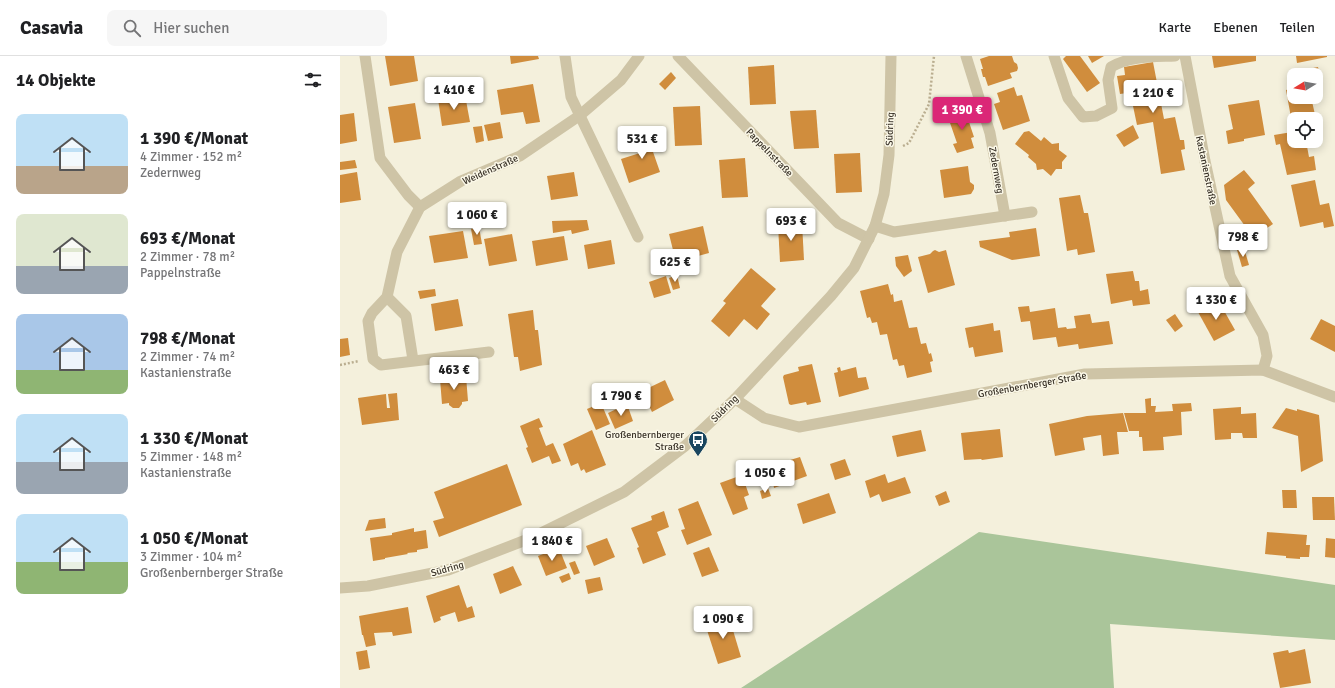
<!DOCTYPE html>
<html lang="de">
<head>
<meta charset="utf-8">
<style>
  :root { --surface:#fff; --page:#f6f6f6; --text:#202124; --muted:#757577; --line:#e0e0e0; --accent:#db2777 }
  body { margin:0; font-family:Signika,sans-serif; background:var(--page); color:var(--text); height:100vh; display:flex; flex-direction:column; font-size:15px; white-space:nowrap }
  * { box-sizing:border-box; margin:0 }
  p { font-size:13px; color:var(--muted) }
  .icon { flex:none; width:22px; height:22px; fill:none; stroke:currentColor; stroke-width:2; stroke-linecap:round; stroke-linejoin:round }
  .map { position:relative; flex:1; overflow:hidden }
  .side { display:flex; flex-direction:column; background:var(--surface); width:340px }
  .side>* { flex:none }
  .needle { width:26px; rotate:259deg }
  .fabs { position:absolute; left:947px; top:12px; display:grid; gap:8px }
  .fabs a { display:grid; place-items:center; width:36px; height:36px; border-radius:8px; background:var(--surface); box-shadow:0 2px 10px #0003; font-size:20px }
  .price { position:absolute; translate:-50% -34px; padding:0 9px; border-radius:4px; background:#fff; color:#222; font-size:13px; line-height:26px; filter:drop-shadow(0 1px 2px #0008) }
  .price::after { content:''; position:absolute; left:50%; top:24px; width:12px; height:9px; margin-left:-6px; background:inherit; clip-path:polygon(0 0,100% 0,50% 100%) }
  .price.on { background:var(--accent); color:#fff }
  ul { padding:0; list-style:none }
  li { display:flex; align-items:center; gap:12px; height:100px; padding:0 16px }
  li span { display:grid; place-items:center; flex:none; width:112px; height:80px; border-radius:8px; color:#555 }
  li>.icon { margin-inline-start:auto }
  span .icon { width:48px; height:48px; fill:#fffc; stroke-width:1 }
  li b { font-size:17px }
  h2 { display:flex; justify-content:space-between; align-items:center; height:48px; padding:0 16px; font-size:17px }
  header { display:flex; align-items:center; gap:24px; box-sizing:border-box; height:56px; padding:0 20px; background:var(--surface); border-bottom:1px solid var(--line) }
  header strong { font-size:19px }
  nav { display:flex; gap:22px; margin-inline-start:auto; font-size:14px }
  .search { width:280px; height:36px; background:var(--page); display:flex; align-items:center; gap:10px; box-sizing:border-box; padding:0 14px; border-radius:8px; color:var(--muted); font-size:15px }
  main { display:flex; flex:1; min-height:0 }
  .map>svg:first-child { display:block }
</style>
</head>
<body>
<header>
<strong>Casavia</strong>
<div class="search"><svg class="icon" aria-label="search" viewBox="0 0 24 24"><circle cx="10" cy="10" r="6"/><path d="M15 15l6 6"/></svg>Hier suchen</div>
<nav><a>Karte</a><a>Ebenen</a><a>Teilen</a></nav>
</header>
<main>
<section class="side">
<h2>14 Objekte<svg class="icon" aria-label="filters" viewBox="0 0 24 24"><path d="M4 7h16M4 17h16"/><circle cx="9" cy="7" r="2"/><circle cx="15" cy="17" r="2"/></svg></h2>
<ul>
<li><span style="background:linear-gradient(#bfe0f5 65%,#b9a48a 0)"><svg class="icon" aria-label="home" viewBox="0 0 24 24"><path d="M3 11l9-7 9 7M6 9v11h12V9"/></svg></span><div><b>1 390 €/Monat</b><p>4 Zimmer · 152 m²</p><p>Zedernweg</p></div></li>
<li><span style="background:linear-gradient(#dfe7d0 65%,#9aa5b1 0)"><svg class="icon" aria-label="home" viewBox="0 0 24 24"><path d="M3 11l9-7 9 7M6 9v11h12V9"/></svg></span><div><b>693 €/Monat</b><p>2 Zimmer · 78 m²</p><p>Pappelnstraße</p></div></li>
<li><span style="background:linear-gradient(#a9c7e8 70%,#8fb573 0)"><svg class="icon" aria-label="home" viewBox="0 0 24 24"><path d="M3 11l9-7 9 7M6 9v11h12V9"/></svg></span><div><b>798 €/Monat</b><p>2 Zimmer · 74 m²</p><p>Kastanienstraße</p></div></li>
<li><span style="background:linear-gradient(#bfe0f5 60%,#9aa5b1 0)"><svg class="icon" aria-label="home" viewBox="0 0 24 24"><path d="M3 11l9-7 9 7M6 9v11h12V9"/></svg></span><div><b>1 330 €/Monat</b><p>5 Zimmer · 148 m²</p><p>Kastanienstraße</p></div></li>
<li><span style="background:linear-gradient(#bfe0f5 60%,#8fb573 0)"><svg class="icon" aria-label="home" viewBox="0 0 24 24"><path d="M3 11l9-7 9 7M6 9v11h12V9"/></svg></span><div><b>1 050 €/Monat</b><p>3 Zimmer · 104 m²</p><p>Großenbernberger Straße</p></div></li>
</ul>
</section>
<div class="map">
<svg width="995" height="632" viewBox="0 0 995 632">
  <rect width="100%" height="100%" fill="#f4f0dc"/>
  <polygon fill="#aac59a" points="639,476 995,529 995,584 770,568 774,632 401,632"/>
  <g fill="#d08d3d">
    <polygon points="45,0 74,0 78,25 50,30"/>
    <polygon points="170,0 198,0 199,3 171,8"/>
    <polygon points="649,0 672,0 674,6 677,8 678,12 677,15 670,17 672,22 648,30 645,21 643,21 641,13 643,13 640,3"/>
    <polygon points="726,0 740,0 760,27 747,36 723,3"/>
    <polygon points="748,0 764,0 752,7"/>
    <polygon points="872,0 916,0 916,5 874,12"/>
    <polygon points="956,0 987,0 987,1 957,7"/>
    <polygon points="813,6 824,63 835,61 840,84 844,84 845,93 841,94 845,114 821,118 813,66 797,69 793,50 790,50 787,37 780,38 777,20 785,19 784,11"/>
    <polygon points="434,9 436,48 410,49 408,11"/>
    <polygon points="978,11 980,20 976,21 976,19 964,19 963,14"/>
    <polygon points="331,16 336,22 325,34 319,28"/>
    <polygon points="193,28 200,66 186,68 183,56 161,59 157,34"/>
    <polygon points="674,31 677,40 682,39 690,65 663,74 654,48 660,46 657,37"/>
    <polygon points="954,32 954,41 971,41 976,63 954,63 954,67 952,67 946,34"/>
    <polygon points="125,39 130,66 102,70 98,43"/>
    <polygon points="919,44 925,79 904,83 904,85 888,88 886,75 893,73 888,49"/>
    <polygon points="75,47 81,83 54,87 48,51"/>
    <polygon points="360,50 362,89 335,90 333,51"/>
    <polygon points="627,52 631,65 629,66 634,81 631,82 634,92 617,97 613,88 617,87 609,64 616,61 614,56"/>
    <polygon points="476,54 479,92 454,93 450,55"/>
    <polygon points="14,57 17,85 0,88 0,59"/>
    <polygon points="160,66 163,82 148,85 144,69"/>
    <polygon points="793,69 799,82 784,91 776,79"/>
    <polygon points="142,70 144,85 136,87 133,71"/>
    <polygon points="689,75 701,85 704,81 712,88 719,87 719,94 727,100 722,106 722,113 716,113 711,120 703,113 697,114 696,108 688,101 689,99 675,88 684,76"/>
    <polygon points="311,76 315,92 312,93 320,116 289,127 281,103 300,97 295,81"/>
    <polygon points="952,76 954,85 966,85 969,101 974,100 976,114 947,119 940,88 936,89 934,79"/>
    <polygon points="520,97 522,136 496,137 494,98"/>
    <polygon points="405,102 408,141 382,142 379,104"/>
    <polygon points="15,104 17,112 0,114 0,106"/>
    <polygon points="628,110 630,126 634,129 634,133 631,138 604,142 600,114"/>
    <polygon points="904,114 915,127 908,133 933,168 913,181 886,144 884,129"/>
    <polygon points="17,116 21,144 0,147 0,119"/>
    <polygon points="234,116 238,140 211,144 207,120"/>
    <polygon points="975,124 980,149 989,147 994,170 984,172 983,166 960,171 951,129"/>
    <polygon points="740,139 744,157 748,157 755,196 738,199 737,193 727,195 719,142"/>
    <polygon points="247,164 249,174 232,178 231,174 213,177 212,165"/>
    <polygon points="462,167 464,204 440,206 438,169"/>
    <polygon points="363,170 369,197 336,206 329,178"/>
    <polygon points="139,171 142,188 134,189 131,173"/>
    <polygon points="696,172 700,200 672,204 640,191 639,185 670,181 669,176"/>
    <polygon points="123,175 128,202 94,207 89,180"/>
    <polygon points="172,178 177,205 149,210 144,183"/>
    <polygon points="224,180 228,204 196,210 192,185"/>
    <polygon points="271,184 275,208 248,213 244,189"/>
    <polygon points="904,192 909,209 902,211 897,194"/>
    <polygon points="595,194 599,196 606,194 615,229 588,237 578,201 590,198 593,195"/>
    <polygon points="568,199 572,215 564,221 556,210 555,201"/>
    <polygon points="411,212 436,233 421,250 430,258 417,274 404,263 389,281 371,265 386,247 383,245"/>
    <polygon points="793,215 795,225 799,225 800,235 808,233 810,248 793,250 792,244 771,248 766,218"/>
    <polygon points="337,219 340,232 333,234 329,222"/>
    <polygon points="326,220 331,237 314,242 309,226"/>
    <polygon points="548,228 551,239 553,238 554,246 562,244 569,272 577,271 581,288 586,287 589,298 591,297 593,305 590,306 592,316 567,322 564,309 559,310 557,303 553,304 547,278 540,279 537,266 532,267 530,261 527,262 520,235"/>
    <polygon points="95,233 96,240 80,243 78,235"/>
    <polygon points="118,243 123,270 95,275 91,248"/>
    <polygon points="878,244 895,274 874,285 858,256"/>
    <polygon points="689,250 690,256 715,252 718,272 726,271 727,273 736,272 734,260 750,258 752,267 769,265 773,288 739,293 738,288 718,291 716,281 693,284 690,265 681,266 678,251"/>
    <polygon points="193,254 195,274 198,274 202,309 180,315 178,301 174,301 168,258"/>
    <polygon points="835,258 843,270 835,276 826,264"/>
    <polygon points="981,263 995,270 995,296 970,283"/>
    <polygon points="653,267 654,275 660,274 663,296 635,301 633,291 629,292 625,272"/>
    <polygon points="8,282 10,299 0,301 0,283"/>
    <polygon points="472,308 481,346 467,349 466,346 451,349 449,348 443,321 444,319 459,315 458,311"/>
    <polygon points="500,311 501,315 516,311 518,322 526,321 529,333 499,341 494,317 498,316 497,312"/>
    <polygon points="126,320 128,345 122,346 122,348 119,352 113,352 109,349 109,347 102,348 100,323"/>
    <polygon points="325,324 334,344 312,356 302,335"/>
    <polygon points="57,337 59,364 22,369 18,342 46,338 47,352 50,352 48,338"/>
    <polygon points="811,342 811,350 816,350 815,356 833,355 832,348 851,347 852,355 841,356 842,379 823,381 824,394 803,395 802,381 799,381 799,375 789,375 784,357 806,357 805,343"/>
    <polygon points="261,347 270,368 256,374 247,353"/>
    <polygon points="287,348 293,365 275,373 268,357"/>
    <polygon points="901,351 901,358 916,357 917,382 903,382 902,377 891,377 891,383 875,384 873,353"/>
    <polygon points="946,352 957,355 957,353 979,359 983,405 961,416 958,380 932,372"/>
    <polygon points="783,357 788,376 777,376 779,398 763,400 761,379 743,382 745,394 715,400 709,368 747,360"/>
    <polygon points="199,362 203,371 199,372 206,390 213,387 221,405 212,408 209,400 192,407 186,392 188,391 180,370"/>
    <polygon points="660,373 663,401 642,404 641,403 624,404 621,377"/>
    <polygon points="252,374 266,409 246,417 244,413 241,415 238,407 231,410 223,388"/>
    <polygon points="581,374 586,395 557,401 552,380"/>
    <polygon points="460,401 467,420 434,432 433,426 429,427 426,419 430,418 427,411"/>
    <polygon points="505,403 511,419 495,424 490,408"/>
    <polygon points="167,408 182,449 99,481 93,465 104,462 94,436"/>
    <polygon points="545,418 548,427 565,421 571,437 542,446 539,438 530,442 525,425"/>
    <polygon points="402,419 409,439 404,441 408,453 393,459 380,427"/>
    <polygon points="428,432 431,440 422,443 420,435"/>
    <polygon points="942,434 956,434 957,452 943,452"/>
    <polygon points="606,435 610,446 599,450 595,440"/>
    <polygon points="489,437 496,457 463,468 457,448"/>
    <polygon points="972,441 994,441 995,464 973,464"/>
    <polygon points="358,445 372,479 347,489 341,474 345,473 338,453"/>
    <polygon points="324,455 329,471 317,476 326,499 303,508 297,492 299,491 291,472 312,464 311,460"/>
    <polygon points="45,462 46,472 25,475 29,464"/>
    <polygon points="74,472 74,476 86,474 88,492 77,494 77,496 67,497 68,498 45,502 45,503 33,505 30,482 52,479 52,477"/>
    <polygon points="927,476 967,479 966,489 970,489 969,501 960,501 960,503 946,502 946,500 925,498"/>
    <polygon points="267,482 275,501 254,510 246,490"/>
    <polygon points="986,482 995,483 995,502 985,501"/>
    <polygon points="369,491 379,515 362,521 353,497"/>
    <polygon points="219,492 227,512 206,520 198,500"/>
    <polygon points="235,505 240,517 234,519 229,507"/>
    <polygon points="173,510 182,529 160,538 153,518"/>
    <polygon points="229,517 231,523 222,527 219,521"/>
    <polygon points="260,521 263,534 248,538 245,524"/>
    <polygon points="119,529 127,552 132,550 135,561 118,566 115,556 100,561 101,564 94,567 86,540"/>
    <polygon points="68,551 72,577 53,580 52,576 34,577 36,589 26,591 23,579 22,579 19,560"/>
    <polygon points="389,561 401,601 378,608 365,568"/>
    <polygon points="965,593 971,627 940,632 933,597 948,594 949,597"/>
    <polygon points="27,594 30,612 19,614 16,596"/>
  </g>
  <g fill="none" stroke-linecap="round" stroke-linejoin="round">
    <g stroke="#baae90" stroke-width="2.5" stroke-dasharray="2 2" stroke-linecap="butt">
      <polyline points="563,90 569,87 589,48 594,0"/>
      <polyline points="0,309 19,305"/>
    </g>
    <path stroke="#cec4a6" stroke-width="11" d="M714 0 728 42 743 61 756 60 772 52 768 24 771 11C790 0 813 1 835 0"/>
    <g stroke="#cec4a6" stroke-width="11">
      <polyline points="25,0 40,102 68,139 80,151"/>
      <polyline points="225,0 231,41 298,181"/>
      <polyline points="338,0 498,167 529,183"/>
      <polyline points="626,0 650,77 665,160"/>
      <polyline points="845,0 865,105 890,220 923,279 927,300 923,314"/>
      <polyline points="535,170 554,176 692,156"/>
      <polyline points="47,241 66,260 73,304"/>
      <polyline points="149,296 41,309 33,303 28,265 32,257 47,241 57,196 80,151 121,125 180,100 239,60 281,24 299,0"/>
      <polyline points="395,343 424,362 459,371 745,318 923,314 995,341"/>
      <polyline points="0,532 28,530 108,514 191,482 284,436 345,390 395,343 491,240 514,212 535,170 544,138 549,99 551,0"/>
    </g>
  </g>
  <defs>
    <g id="bus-pin" transform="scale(1)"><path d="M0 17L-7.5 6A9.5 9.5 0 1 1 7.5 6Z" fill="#19455f" stroke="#fbf8e8"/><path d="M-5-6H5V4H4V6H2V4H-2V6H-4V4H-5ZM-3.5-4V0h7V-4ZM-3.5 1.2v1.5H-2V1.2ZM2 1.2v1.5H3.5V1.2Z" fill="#fff"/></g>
  </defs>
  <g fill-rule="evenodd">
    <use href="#bus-pin" x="358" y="384"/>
  </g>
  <g text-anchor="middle" stroke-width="3" stroke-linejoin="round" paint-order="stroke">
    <g font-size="10" fill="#393228" stroke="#fbf8e8">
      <text transform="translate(549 73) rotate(-88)" y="4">Südring</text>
      <text transform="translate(430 96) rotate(46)" y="4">Pappelnstraße</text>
      <text transform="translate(150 113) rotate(-24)" y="4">Weidenstraße</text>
      <text transform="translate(657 114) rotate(80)" y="4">Zedernweg</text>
      <text transform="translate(867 114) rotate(78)" y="4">Kastanienstraße</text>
      <text transform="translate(692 328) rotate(-10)" y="4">Großenbernberger Straße</text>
      <text transform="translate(384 352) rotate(-45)" y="4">Südring</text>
      <text transform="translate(107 512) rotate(-16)" y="4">Südring</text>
    </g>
    <g font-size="10" fill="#393228" stroke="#fbf8e8" text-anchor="end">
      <text x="344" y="382">Großenbernberger<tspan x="344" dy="12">Straße</tspan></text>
    </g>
  </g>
</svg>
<div class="fabs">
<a><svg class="needle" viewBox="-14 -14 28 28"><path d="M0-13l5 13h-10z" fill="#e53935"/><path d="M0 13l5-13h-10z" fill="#757577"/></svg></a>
<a><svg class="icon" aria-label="locate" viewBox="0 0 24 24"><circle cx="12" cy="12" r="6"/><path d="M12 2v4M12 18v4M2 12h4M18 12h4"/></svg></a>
</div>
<b class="price" style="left:114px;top:55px">1 410 €</b>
<b class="price" style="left:813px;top:58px">1 210 €</b>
<b class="price on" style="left:622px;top:75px">1 390 €</b>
<b class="price" style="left:302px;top:104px">531 €</b>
<b class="price" style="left:137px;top:180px">1 060 €</b>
<b class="price" style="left:451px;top:186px">693 €</b>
<b class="price" style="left:903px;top:202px">798 €</b>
<b class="price" style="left:335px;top:227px">625 €</b>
<b class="price" style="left:876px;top:265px">1 330 €</b>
<b class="price" style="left:114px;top:335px">463 €</b>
<b class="price" style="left:281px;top:361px">1 790 €</b>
<b class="price" style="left:425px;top:438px">1 050 €</b>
<b class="price" style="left:212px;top:506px">1 840 €</b>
<b class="price" style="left:383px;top:584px">1 090 €</b>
</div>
</main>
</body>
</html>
